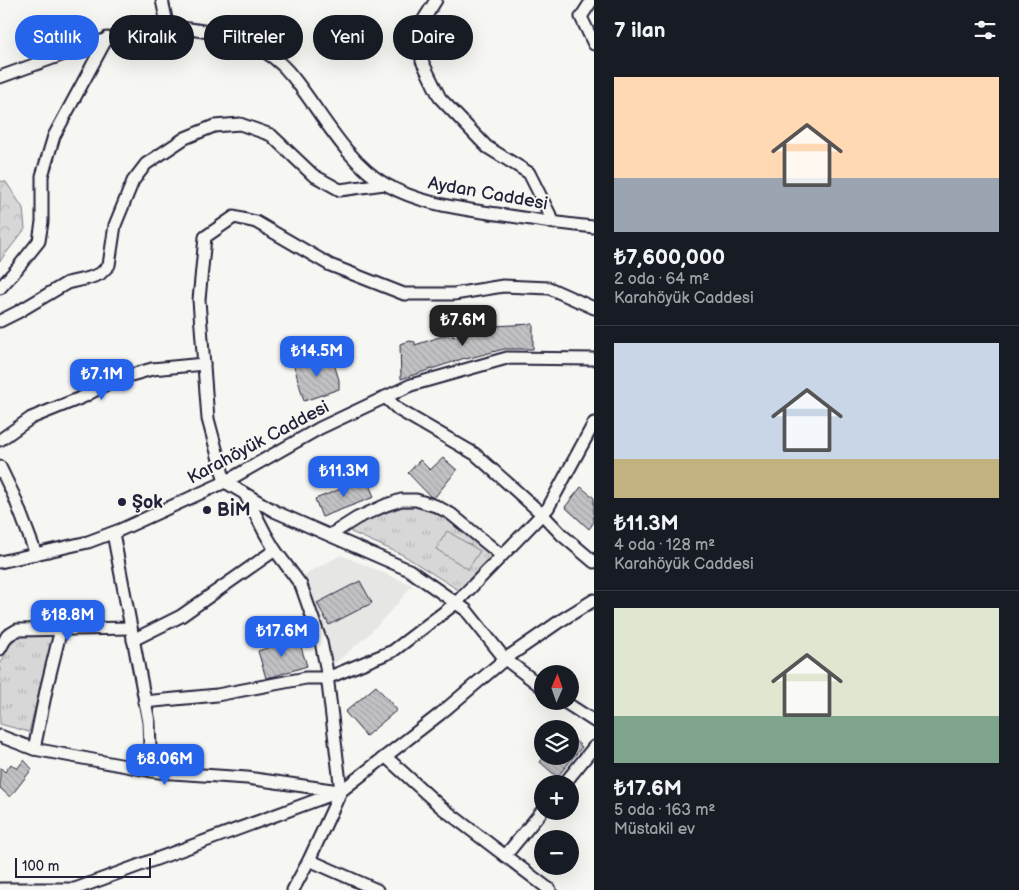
<!DOCTYPE html>
<html lang="tr">
<head>
<meta charset="utf-8">
<style>
  :root { --surface:#171b24; --page:#242831; --text:#f1f3f6; --muted:#9ea1a6; --line:#363941; --accent:#2563eb }
  body { margin:0; font-family:"Balsamiq Sans",sans-serif; background:var(--page); color:var(--text); height:100vh; display:flex; flex-direction:column; font-size:19px; white-space:nowrap }
  * { box-sizing:border-box; margin:0 }
  p { font-size:16px; color:var(--muted) }
  .icon { flex:none; width:28px; height:28px; fill:none; stroke:currentColor; stroke-width:2; stroke-linecap:round; stroke-linejoin:round }
  .map { position:relative; flex:1; overflow:hidden }
  .panel { display:flex; flex-direction:column; background:var(--surface); width:425px }
  .panel>* { flex:none }
  .banner { position:absolute; left:15px; top:15px; width:475px; height:45px; display:flex; gap:10px }
  .needle { width:32px; rotate:2deg }
  .fabs { position:absolute; left:534px; top:665px; display:grid; gap:10px }
  .fabs a { display:grid; place-items:center; width:45px; height:45px; border-radius:50%; background:var(--surface); box-shadow:0 5px 20px #0002; font-size:25px }
  .scale { position:absolute; left:15px; bottom:12px; width:136px; box-sizing:border-box; padding-left:5px; border:2px solid #22223b; border-top:0; font-size:14px; line-height:18px; white-space:nowrap; color:#22223b; -webkit-text-stroke:4px #f6f6f2; paint-order:stroke }
  .price { position:absolute; translate:-50% -42px; padding:0 11px; border-radius:10px; background:var(--accent); color:#fff; font-size:16px; line-height:32px; filter:drop-shadow(0 1px 2px #0008) }
  .price::after { content:''; position:absolute; left:50%; top:30px; width:15px; height:11px; margin-left:-8px; background:inherit; clip-path:polygon(0 0,100% 0,50% 100%) }
  .price.on { background:#222; color:#fff }
  ul { padding:0; list-style:none }
  li { display:grid; align-content:center; gap:10px; height:265px; padding:0 20px }
  li+li { border-top:1px solid var(--line) }
  li span { display:grid; place-items:center; height:155px; border-radius:0px; color:#555 }
  li>.icon { margin-inline-start:auto }
  span .icon { width:90px; height:90px; fill:#fffc; stroke-width:1 }
  li b { font-size:21px }
  h2 { display:flex; justify-content:space-between; align-items:center; height:60px; padding:0 20px; font-size:21px }
  .tag { padding:0 18px; border-radius:22px; background:var(--surface); box-shadow:0 5px 20px #0002; font-size:18px; line-height:45px }
  .tag.on { background:var(--accent); color:#fff }
  main { display:flex; flex:1; min-height:0 }
  .map>svg:first-child { display:block }
</style>
</head>
<body>
<main>
<div class="map">
<svg width="594" height="890" viewBox="0 0 594 890">
  <defs>
    <pattern id="forest-crowns" width="20" height="18" patternUnits="userSpaceOnUse" patternTransform="scale(1.25)"><rect width="20" height="18" fill="#d7d7d7"/><path d="M2 6a3 3 0 1 1 6 0M12 15a3 3 0 1 1 6 0" fill="none" stroke="#b8b8b9"/></pattern>
    <pattern id="park-tufts" width="24" height="20" patternUnits="userSpaceOnUse" patternTransform="scale(1.25)"><rect width="24" height="20" fill="#d7d7d7"/><path d="M3 7l-1-3M5 7V3M7 7l1-3M15 17l-1-3M17 17v-4M19 17l1-3" fill="none" stroke="#b8b8b9"/></pattern>
    <pattern id="building-back-hatch" width="6" height="6" patternUnits="userSpaceOnUse" patternTransform="scale(1.25)"><rect width="6" height="6" fill="#c2c2c4"/><path d="M-1 5l2 2M0 0l6 6M5-1l2 2" fill="none" stroke="#a6a6a9"/></pattern>
  </defs>
  <rect width="100%" height="100%" fill="#f6f6f2"/>
  <filter id="ink" filterUnits="userSpaceOnUse"><feTurbulence type="fractalNoise" baseFrequency=".02" numOctaves="2"/><feDisplacementMap in="SourceGraphic" scale="10" xChannelSelector="R" yChannelSelector="G"/><feConvolveMatrix kernelMatrix="1 2 1 2 8 2 1 2 1" color-interpolation-filters="sRGB"/></filter>
  <g filter="url(#ink)">
    <polygon fill="#e6e6e4" points="341,555 412,585 399,602 367,636 334,664 302,576"/>
    <polygon fill="url(#forest-crowns)" stroke="#7c7c89" points="0,181 6,182 23,208 25,229 0,261"/>
    <g fill="url(#park-tufts)" stroke="#7c7c89">
      <path d="M403 507C408 507 414 506 419 507 449 513 472 538 494 557L460 591 403 555 351 532 352 525Z"/>
      <polygon points="53,635 29,732 0,724 0,666 6,651 16,637"/>
    </g>
    <polygon fill="#d7d7d7" stroke="#7c7c89" points="447,531 480,551 468,569 436,549"/>
    <g fill="url(#building-back-hatch)" stroke="#22223b">
      <polygon points="533,324 533,349 504,349 466,359 465,358 401,379 400,344 410,341 415,342 415,345 452,333 453,337 494,326"/>
      <polygon points="328,355 335,367 339,380 339,389 304,401 294,366"/>
      <polygon points="443,458 457,470 434,498 430,496 408,473 420,460 430,470"/>
      <polygon points="367,479 374,497 322,517 315,499"/>
      <polygon points="581,487 594,498 594,522 589,529 565,507"/>
      <polygon points="360,581 372,603 329,625 317,603"/>
      <polygon points="298,638 307,666 275,676 266,678 258,651"/>
      <polygon points="376,686 397,710 366,736 345,712"/>
      <polygon points="570,736 582,747 557,777 540,762 545,756 570,756"/>
      <polygon points="24,760 32,769 10,797 0,788 0,767 5,772 11,764 17,769"/>
    </g>
    <g fill="none" stroke-linecap="round" stroke-linejoin="round">
      <g stroke="#22223b" stroke-width="15">
        <g id="minor">
          <polyline points="162,0 168,28"/>
          <polyline points="436,0 424,19 422,61 440,98 487,147 529,173 554,223"/>
          <polyline points="592,0 581,17 594,44"/>
          <path d="M0 77C22 69 45 61 67 53 99 41 132 30 166 28 184 27 204 31 222 35 250 41 274 53 292 76 320 110 346 162 385 184 420 204 457 208 497 214 529 219 561 224 594 227"/>
          <polyline points="0,288 16,270 39,241 42,222 42,176 54,136 107,38"/>
          <polyline points="0,321 18,312 67,283 89,278 100,274 109,265 115,225 133,181 146,164 185,138 214,126 240,124 271,135 313,175 340,190 384,184"/>
          <polyline points="385,397 399,410 475,454 542,514 562,535 594,562"/>
          <polyline points="0,440 31,418 83,397 114,380 152,369 204,364"/>
          <polyline points="0,467 14,496 36,554"/>
          <polyline points="245,494 265,533 275,550 301,585 321,642 326,667 341,791 309,860 293,890"/>
          <polyline points="113,533 149,722 151,771"/>
          <polyline points="330,535 357,518 386,505 401,500 416,500 436,506 451,514 501,555"/>
          <polyline points="0,562 88,542 120,530 225,482 320,428 411,385 507,358 594,359"/>
          <polyline points="133,640 181,616 275,550"/>
          <polyline points="0,649 7,636 17,630 131,628"/>
          <polyline points="542,687 505,659 466,610 409,570 276,512 225,482 208,419 199,300 205,237 234,217 256,222 330,265 404,294 454,294 503,286 549,288 594,308"/>
          <polyline points="563,701 594,721"/>
          <polyline points="144,702 217,695 306,678 327,678 393,651 456,603 548,508 594,423"/>
          <polyline points="0,736 34,749 158,772 247,778 339,791"/>
          <polyline points="34,749 47,686 61,629"/>
          <polyline points="386,757 441,807 550,890"/>
          <polyline points="564,784 594,747"/>
          <polyline points="505,856 542,811"/>
          <polyline points="309,860 377,890"/>
          <polyline points="0,889 75,889 341,791 440,714 505,659 560,621 594,600"/>
        </g>
      </g>
      <use href="#minor" stroke="#f6f6f2" stroke-width="11"/>
    </g>
  </g>
  <g fill="#22223b" stroke="#f6f6f2" stroke-width="2">
    <circle cx="122" cy="502" r="5"/>
    <circle cx="207" cy="510" r="5"/>
  </g>
  <g text-anchor="middle" stroke-width="4" stroke-linejoin="round" paint-order="stroke">
    <g font-size="18" fill="#22223b" stroke="#f6f6f2">
      <text transform="translate(488 193) rotate(10)" y="6">Aydan Caddesi</text>
      <text transform="translate(258 442) rotate(-28)" y="6">Karahöyük Caddesi</text>
    </g>
    <g font-size="18" font-weight="bold" fill="#22223b" stroke="#f6f6f2" text-anchor="start">
      <text x="132" y="508">Şok</text>
      <text x="217" y="516">BİM</text>
    </g>
  </g>
</svg>
<div class="fabs">
<a><svg class="needle" viewBox="-14 -14 28 28"><path d="M0-13l5 13h-10z" fill="#e53935"/><path d="M0 13l5-13h-10z" fill="#9ea1a6"/></svg></a>
<a><svg class="icon" aria-label="layers" viewBox="0 0 24 24"><path d="M12 4l9 5-9 5-9-5zM3 14l9 5 9-5"/></svg></a>
<a>+</a>
<a>−</a>
</div>
<div class="scale">100 m</div>
<b class="price on" style="left:463px;top:347px">₺7.6M</b>
<b class="price" style="left:317px;top:378px">₺14.5M</b>
<b class="price" style="left:102px;top:401px">₺7.1M</b>
<b class="price" style="left:344px;top:498px">₺11.3M</b>
<b class="price" style="left:68px;top:642px">₺18.8M</b>
<b class="price" style="left:282px;top:658px">₺17.6M</b>
<b class="price" style="left:165px;top:786px">₺8.06M</b>
<div class="banner">
<a class="tag on">Satılık</a>
<a class="tag">Kiralık</a>
<a class="tag">Filtreler</a>
<a class="tag">Yeni</a>
<a class="tag">Daire</a>
</div>
</div>
<section class="panel">
<h2>7 ilan<svg class="icon" aria-label="filters" viewBox="0 0 24 24"><path d="M4 7h16M4 17h16"/><circle cx="9" cy="7" r="2"/><circle cx="15" cy="17" r="2"/></svg></h2>
<ul>
<li><span style="background:linear-gradient(#ffd9b3 65%,#9aa5b1 0)"><svg class="icon" aria-label="home" viewBox="0 0 24 24"><path d="M3 11l9-7 9 7M6 9v11h12V9"/></svg></span><div><b>₺7,600,000</b><p>2 oda · 64 m²</p><p>Karahöyük Caddesi</p></div></li>
<li><span style="background:linear-gradient(#c9d6e8 75%,#c2b280 0)"><svg class="icon" aria-label="home" viewBox="0 0 24 24"><path d="M3 11l9-7 9 7M6 9v11h12V9"/></svg></span><div><b>₺11.3M</b><p>4 oda · 128 m²</p><p>Karahöyük Caddesi</p></div></li>
<li><span style="background:linear-gradient(#dfe7d0 70%,#7fa58c 0)"><svg class="icon" aria-label="home" viewBox="0 0 24 24"><path d="M3 11l9-7 9 7M6 9v11h12V9"/></svg></span><div><b>₺17.6M</b><p>5 oda · 163 m²</p><p>Müstakil ev</p></div></li>
</ul>
</section>
</main>
</body>
</html>
